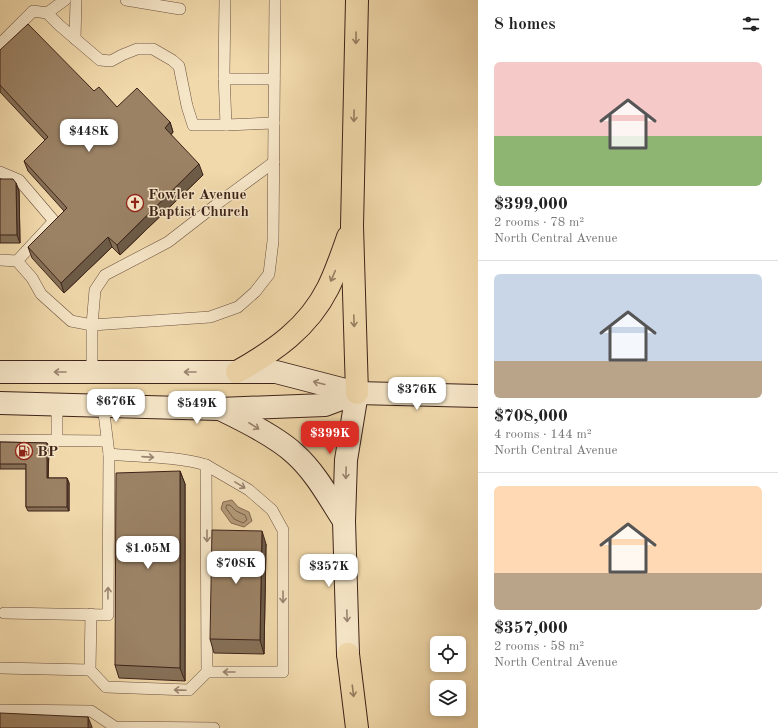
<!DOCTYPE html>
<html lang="en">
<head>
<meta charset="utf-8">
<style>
  :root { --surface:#fff; --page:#f2f2f2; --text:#222; --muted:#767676; --line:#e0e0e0; --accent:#d93025 }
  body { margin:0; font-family:"Old Standard TT",serif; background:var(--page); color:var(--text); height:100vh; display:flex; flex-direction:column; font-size:15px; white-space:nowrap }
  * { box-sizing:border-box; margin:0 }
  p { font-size:13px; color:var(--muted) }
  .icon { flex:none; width:22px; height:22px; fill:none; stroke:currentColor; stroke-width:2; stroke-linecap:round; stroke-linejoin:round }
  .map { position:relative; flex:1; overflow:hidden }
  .sheet { display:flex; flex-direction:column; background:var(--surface); width:300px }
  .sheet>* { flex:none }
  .fabs { position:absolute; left:430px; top:636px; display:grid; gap:8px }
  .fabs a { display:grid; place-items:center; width:36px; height:36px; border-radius:6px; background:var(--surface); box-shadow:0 2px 6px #0003; font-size:20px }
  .price { position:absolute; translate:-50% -34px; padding:0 9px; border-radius:8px; background:#fff; color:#222; font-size:13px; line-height:26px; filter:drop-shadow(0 1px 2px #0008) }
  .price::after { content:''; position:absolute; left:50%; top:24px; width:12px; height:9px; margin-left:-6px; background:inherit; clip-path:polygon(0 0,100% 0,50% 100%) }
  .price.selected { background:var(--accent); color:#fff }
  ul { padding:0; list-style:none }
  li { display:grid; align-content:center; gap:8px; height:212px; padding:0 16px }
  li+li { border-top:1px solid var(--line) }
  li span { display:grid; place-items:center; height:124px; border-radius:6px; color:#555 }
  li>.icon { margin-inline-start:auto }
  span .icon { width:72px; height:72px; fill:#fffc; stroke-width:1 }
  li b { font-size:17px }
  h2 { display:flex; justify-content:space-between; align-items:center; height:48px; padding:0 16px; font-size:17px }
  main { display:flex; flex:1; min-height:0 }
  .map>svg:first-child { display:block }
</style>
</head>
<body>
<main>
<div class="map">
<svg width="478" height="728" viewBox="0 0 478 728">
  <rect width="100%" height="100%" fill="#f1d9ab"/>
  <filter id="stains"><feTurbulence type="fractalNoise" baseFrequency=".005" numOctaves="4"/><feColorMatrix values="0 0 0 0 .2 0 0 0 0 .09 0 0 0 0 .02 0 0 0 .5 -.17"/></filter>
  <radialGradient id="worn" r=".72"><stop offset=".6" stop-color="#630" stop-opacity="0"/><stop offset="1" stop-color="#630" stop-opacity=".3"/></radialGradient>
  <polygon fill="#b49b79" stroke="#846b53" points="232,500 238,507 249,512 252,521 244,527 231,523 221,509 223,502"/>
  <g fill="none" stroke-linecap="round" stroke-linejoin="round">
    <polygon stroke="#785f49" stroke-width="1" points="227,505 230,505 236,511 245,515 247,520 243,523 234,519 226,508"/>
    <g stroke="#6a503e" stroke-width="12">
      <g id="service">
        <polyline points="126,0 180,9"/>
        <polyline points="47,13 65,0"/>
        <polyline points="75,39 76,0"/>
        <polyline points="0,44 33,11 47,13 59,25 100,60 111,61 122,55 137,49 153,49 172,60 179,66 187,106 193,125 226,125 224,74 225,0"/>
        <polyline points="224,79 274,79"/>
        <polyline points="226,125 274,123"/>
        <polyline points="0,172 19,180 54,221 17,261"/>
        <polyline points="0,260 17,261 32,278 41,294 71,321 92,325 210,317 238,307 255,292 269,274 273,241 275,0"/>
        <polyline points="92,372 92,325 95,290 105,275 168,242 221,201 274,162"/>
        <polyline points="57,404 57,440"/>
        <polyline points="0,440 107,441"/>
        <polyline points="206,465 249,490 272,510 283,530 283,672 207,672"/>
        <polyline points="4,613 108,615 109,454 103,405"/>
        <path d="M91 614 90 670 106 687 189 690 207 672 206 465C175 456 141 457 109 454"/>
        <polyline points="0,668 90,670"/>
        <polyline points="0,710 91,711 115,727 214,728"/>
      </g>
    </g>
    <g stroke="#3d2319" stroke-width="24">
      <g id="secondary">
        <polyline points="0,372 276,372 357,393 478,396"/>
        <polyline points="0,403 219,409 325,405 357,393"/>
        <path d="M222 410C245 421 277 437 295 454 316 473 329 498 344 521"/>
        <polyline points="348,654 344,521 346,460 357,393"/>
      </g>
    </g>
    <g stroke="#3d2319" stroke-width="24">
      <g id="motorway">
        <path d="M237 372C274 351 308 328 328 288 336 272 342 254 348 237"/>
        <polyline points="357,393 352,226 357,0"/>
        <polyline points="348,654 357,728"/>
      </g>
    </g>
    <use href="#service" stroke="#f6e6c8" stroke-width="11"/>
    <use href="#secondary" stroke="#f6e6c8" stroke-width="22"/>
    <use href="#motorway" stroke="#f1d9ab" stroke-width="22"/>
  </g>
  <g fill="#857057" stroke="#3d2319">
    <polygon points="0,50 94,91 117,107 170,122 173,132 171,135 203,175 120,255 112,247 64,293 32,258 28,247 64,211 28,171 24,161 45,140 0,92"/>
    <polygon points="0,179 16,183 19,191 20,243 0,243"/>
    <polygon points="0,442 47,443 49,447 48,478 67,478 69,483 69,511 28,511 26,507 26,469 0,469"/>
    <polygon points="180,471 185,484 185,681 119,678 115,665"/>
    <polygon points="266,544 264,654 214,653 210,639"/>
  </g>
  <g fill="#6c5b47" stroke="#3d2319">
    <polygon points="170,122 173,132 168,138 165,128"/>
    <polygon points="199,164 203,175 120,255 117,245"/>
    <polygon points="16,183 19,191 20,243 17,235"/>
    <polygon points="108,237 112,247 64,293 61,283"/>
    <polygon points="47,443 49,447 48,483 47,478"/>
    <polygon points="180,471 185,484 185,681 180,668"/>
    <polygon points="67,478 69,483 69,511 67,507"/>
    <polygon points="262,531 266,544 264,654 260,640"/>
    <polygon points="88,717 92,727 92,728 88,728"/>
  </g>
  <g fill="#9b8265" stroke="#3d2319">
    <polygon points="28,24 94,91 99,87 117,107 137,88 170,122 165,128 199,164 117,245 108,237 61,283 28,247 67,208 24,161 48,137 0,85 0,50"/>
    <polygon points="0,179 13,179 16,183 17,235 0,235"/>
    <polygon points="0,442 47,443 47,478 67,478 67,507 26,507 26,464 0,464"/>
    <polygon points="180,471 180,668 115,665 116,473"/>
    <polygon points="212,530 262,531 260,640 210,639"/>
    <polygon points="0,713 88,717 88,728 0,728"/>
  </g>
  <defs><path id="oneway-shaft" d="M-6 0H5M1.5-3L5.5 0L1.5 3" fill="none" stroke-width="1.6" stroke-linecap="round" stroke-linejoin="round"/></defs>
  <g stroke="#977e62">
    <use href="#oneway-shaft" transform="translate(356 38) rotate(91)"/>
    <use href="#oneway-shaft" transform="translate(354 116) rotate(91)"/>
    <use href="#oneway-shaft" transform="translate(333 276) rotate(113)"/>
    <use href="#oneway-shaft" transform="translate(354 321) rotate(88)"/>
    <use href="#oneway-shaft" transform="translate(353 691) rotate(83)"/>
  </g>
  <g stroke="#9a8470">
    <use href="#oneway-shaft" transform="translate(60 372) rotate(180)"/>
    <use href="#oneway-shaft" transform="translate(190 372) rotate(180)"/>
    <use href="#oneway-shaft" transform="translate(319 383) rotate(-165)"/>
    <use href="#oneway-shaft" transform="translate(254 426) rotate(33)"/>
    <use href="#oneway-shaft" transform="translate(148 457) rotate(4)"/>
    <use href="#oneway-shaft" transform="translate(346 473) rotate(92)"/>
    <use href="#oneway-shaft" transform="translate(240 485) rotate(31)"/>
    <use href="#oneway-shaft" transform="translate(207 536) rotate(90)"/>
    <use href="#oneway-shaft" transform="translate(108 593) rotate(-89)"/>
    <use href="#oneway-shaft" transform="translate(283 597) rotate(90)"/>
    <use href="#oneway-shaft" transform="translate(347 616) rotate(88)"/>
    <use href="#oneway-shaft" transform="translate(229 672) rotate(180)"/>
    <use href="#oneway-shaft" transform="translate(180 690) rotate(-178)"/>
  </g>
  <defs>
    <g id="church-ring" transform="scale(0.9)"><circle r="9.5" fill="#f6e6c8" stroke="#8f2418" stroke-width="1.5"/><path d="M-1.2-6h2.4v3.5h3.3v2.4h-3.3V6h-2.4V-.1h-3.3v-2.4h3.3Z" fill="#8f2418"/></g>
    <g id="fuel-ring" transform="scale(0.9)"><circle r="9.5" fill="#f6e6c8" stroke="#8f2418" stroke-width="1.5"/><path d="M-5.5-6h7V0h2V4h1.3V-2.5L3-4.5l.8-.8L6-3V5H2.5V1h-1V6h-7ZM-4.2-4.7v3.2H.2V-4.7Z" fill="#8f2418"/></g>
  </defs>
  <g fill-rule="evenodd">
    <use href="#church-ring" x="135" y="203"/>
    <use href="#fuel-ring" x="24" y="451"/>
  </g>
  <g text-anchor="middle" stroke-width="3" stroke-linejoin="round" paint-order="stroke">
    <g font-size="15" font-weight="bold" fill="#3d2319" stroke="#f6e6c8" text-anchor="start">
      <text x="148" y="199">Fowler Avenue<tspan x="148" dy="17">Baptist Church</tspan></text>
      <text x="37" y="456">BP</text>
    </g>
  </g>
  <rect width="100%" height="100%" filter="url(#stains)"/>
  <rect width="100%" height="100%" fill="url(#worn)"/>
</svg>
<div class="fabs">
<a><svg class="icon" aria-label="locate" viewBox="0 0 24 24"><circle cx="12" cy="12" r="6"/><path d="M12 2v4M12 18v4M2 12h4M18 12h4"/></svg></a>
<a><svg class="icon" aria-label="layers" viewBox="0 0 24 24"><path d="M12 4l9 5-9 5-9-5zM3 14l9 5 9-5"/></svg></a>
</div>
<b class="price" style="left:89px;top:153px">$448K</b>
<b class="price" style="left:417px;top:411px">$376K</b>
<b class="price" style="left:116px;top:423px">$676K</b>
<b class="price" style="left:197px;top:425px">$549K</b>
<b class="price selected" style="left:330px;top:455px">$399K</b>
<b class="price" style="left:148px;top:570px">$1.05M</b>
<b class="price" style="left:236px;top:585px">$708K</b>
<b class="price" style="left:329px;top:588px">$357K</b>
</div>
<section class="sheet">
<h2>8 homes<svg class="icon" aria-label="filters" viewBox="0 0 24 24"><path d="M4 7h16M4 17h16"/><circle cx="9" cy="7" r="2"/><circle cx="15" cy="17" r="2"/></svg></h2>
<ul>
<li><span style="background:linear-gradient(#f6c9c9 60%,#8fb573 0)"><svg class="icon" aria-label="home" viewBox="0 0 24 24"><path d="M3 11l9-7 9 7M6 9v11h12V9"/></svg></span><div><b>$399,000</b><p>2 rooms · 78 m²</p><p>North Central Avenue</p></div></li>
<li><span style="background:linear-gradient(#c9d6e8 70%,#b9a48a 0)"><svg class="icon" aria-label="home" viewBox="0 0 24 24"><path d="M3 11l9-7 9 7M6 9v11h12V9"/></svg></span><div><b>$708,000</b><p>4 rooms · 144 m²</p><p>North Central Avenue</p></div></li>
<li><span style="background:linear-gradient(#ffd9b3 70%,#b9a48a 0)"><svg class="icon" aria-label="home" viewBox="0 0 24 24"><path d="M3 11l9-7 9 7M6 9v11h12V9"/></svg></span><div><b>$357,000</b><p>2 rooms · 58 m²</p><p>North Central Avenue</p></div></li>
</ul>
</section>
</main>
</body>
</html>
